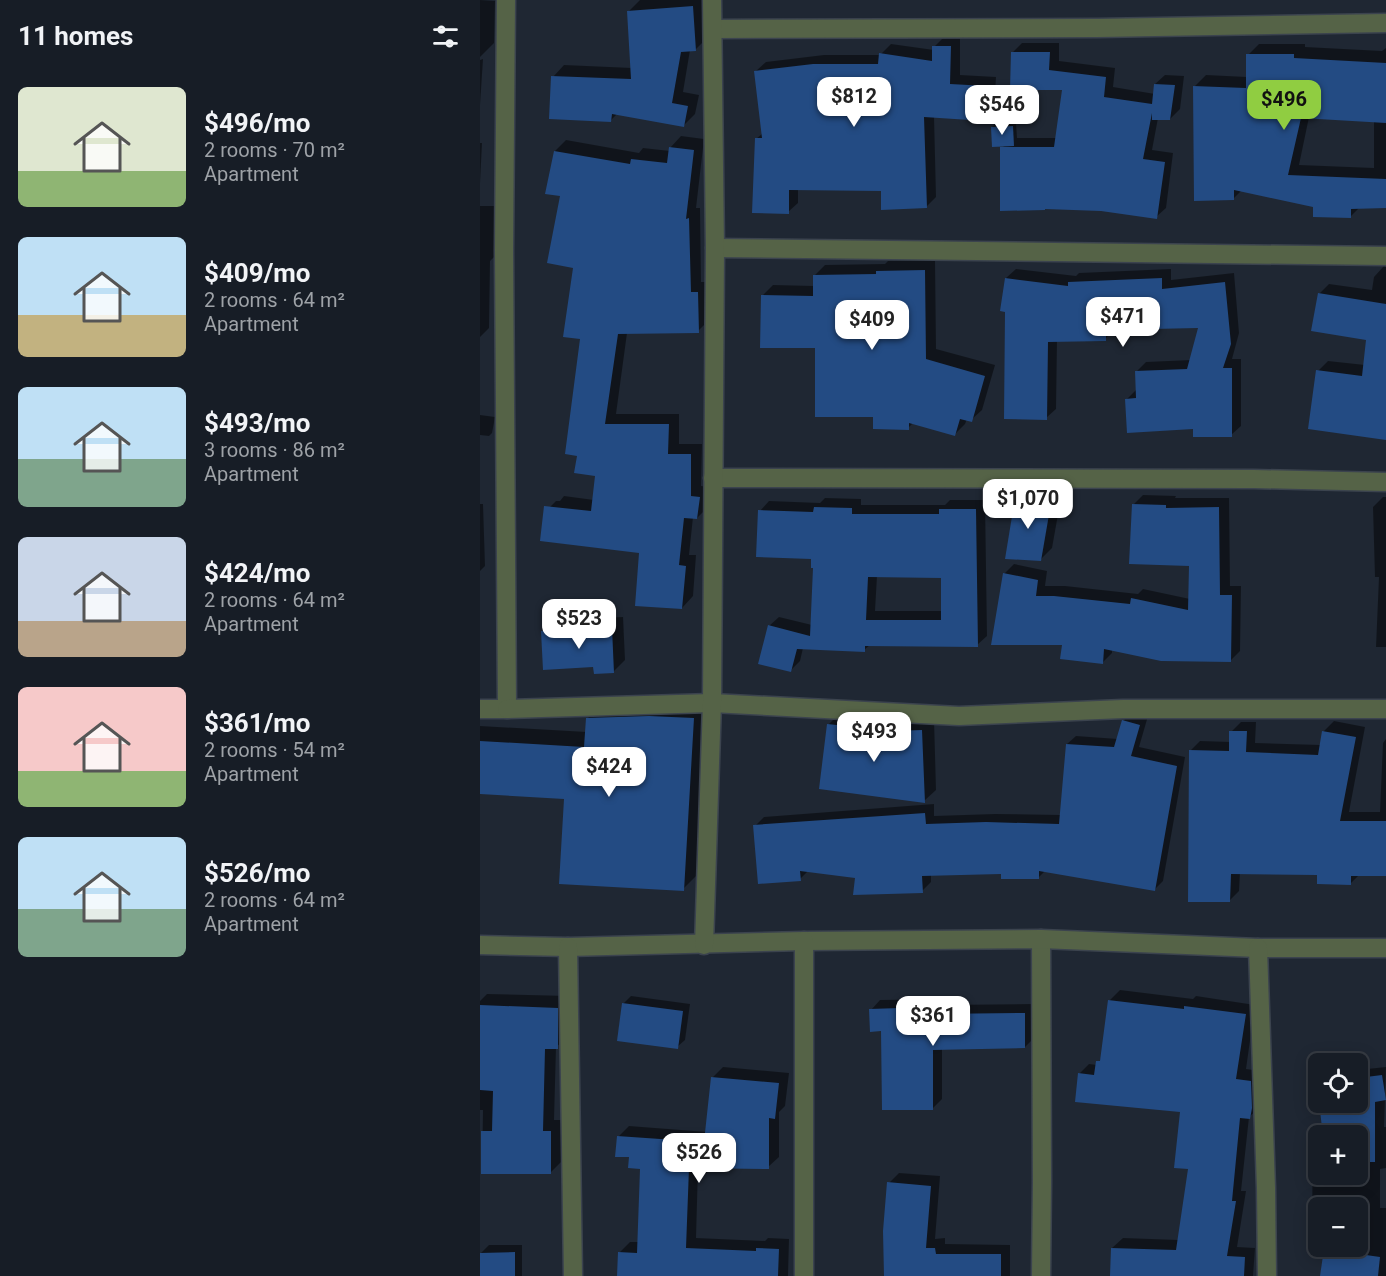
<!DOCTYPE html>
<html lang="en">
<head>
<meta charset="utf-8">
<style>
  :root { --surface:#171d26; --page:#20262e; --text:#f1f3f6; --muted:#9ea2a7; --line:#363b43; --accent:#90cd41 }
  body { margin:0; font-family:Roboto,sans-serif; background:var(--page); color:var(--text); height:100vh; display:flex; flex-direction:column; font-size:22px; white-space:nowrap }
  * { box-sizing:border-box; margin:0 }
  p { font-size:20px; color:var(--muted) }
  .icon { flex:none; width:33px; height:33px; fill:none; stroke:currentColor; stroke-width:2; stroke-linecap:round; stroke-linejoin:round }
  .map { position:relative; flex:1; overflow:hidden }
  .side { display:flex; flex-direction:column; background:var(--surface); width:480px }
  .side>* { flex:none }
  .fabs { position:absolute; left:828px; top:1053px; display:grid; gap:12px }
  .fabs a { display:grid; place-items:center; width:60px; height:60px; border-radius:9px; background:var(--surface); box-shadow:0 3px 15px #0003,0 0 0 2px var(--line); font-size:30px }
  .price { position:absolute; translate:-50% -51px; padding:0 14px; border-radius:12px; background:#fff; color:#222; font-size:20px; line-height:39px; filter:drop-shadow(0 2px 3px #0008) }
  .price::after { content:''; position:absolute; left:50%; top:36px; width:18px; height:14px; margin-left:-9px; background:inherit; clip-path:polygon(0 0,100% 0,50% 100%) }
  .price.on { background:var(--accent); color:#111 }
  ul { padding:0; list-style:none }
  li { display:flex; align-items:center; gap:18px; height:150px; padding:0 18px }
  li span { display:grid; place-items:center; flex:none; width:168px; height:120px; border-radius:9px; color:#555 }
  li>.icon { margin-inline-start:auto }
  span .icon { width:72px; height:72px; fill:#fffc; stroke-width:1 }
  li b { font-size:26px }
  h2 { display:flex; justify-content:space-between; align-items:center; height:72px; padding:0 18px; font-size:26px }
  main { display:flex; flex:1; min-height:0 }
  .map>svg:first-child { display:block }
</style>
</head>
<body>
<main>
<section class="side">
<h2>11 homes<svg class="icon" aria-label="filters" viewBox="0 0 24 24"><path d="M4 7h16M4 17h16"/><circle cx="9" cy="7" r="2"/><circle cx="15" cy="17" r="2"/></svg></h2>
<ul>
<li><span style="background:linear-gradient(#dfe7d0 70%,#8fb573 0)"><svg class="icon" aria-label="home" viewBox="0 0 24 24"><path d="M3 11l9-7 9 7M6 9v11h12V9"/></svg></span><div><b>$496/mo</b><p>2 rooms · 70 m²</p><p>Apartment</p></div></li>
<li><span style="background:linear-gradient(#bfe0f5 65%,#c2b280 0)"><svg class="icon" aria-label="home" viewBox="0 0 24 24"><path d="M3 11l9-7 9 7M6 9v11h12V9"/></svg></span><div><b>$409/mo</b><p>2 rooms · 64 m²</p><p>Apartment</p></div></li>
<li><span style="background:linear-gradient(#bfe0f5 60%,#7fa58c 0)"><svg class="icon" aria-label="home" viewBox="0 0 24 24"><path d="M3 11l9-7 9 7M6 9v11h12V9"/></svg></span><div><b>$493/mo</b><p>3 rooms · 86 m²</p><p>Apartment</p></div></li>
<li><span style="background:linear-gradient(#c9d6e8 70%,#b9a48a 0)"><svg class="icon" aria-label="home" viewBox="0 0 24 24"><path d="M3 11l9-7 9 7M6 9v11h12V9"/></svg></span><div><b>$424/mo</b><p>2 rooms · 64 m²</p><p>Apartment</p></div></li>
<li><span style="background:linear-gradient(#f6c9c9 70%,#8fb573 0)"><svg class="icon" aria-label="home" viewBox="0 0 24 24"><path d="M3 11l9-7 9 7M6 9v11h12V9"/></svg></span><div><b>$361/mo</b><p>2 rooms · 54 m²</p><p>Apartment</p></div></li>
<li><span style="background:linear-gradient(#bfe0f5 60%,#7fa58c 0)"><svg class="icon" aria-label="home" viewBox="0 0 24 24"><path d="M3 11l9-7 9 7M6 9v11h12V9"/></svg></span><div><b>$526/mo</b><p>2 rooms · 64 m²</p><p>Apartment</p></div></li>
</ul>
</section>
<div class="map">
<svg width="906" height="1276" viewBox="0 0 906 1276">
  <rect width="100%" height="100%" fill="#1f2733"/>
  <g fill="#0007" fill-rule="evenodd">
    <polygon points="0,0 15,1 14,43 0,57"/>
    <polygon points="160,0 224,0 227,38 215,50 210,50 203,92 219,95 215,114 203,126 138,113 131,120 73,77 84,65 152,68 149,11"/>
    <polygon points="464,37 480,37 480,75 516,77 514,110 505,119 454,116 456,197 446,207 402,189 318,189 318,203 308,212 276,139 283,133 276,71 286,62 344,55 400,55 411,44 454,50 454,47"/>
    <polygon points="542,43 579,43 579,61 635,68 633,87 675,94 675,84 685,75 704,76 700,109 690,119 678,118 672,150 693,153 686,208 676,217 522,148 525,145 512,127 516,124 536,123 537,138 577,138 584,89 532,53"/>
    <path d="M779 44H825V47L902 51 906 48V207H880L870 217 835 206 762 190 753 199 715 86 726 75 767 77 768 55ZM829 117 894 120V168L819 165Z"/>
    <polygon points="3,59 0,105 0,60"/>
    <polygon points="201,136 224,139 216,208 220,208 221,282 229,282 229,320 218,331 147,333 136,414 199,414 199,444 222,444 221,486 230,487 228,507 217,518 213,517 209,555 216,555 213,596 202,608 160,551 65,512 76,501 80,501 84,496 114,500 117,475 98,454 102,338 95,266 75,151 86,140 159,153 163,148 190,151 190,148"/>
    <polygon points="0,143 2,143 0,183"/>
    <polygon points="0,206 20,206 20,251 10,261 9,328 0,337"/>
    <polygon points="455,260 456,349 515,365 502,410 491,420 487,419 485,424 475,434 433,423 428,428 395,416 337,347 282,296 293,285 334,286 335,275 345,265 405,264 408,261"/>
    <polygon points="904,266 906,267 906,438 838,371 848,361 885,365 888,339 839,294 849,284 892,290 894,277"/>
    <polygon points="536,269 596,276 599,273 691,269 691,280 754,273 759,333 752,359 761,359 761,426 751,435 715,428 647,399 657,389 656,372 666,362 711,360 720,327 635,329 625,339 577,340 576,409 566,418 526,278"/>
    <polygon points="0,415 15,417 12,433 9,436 0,435"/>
    <polygon points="548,487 582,492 572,548 561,559 537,498"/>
    <polygon points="663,495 696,496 695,498 749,498 750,586 761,586 760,651 750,661 632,649 632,653 622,663 584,643 524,574 534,564 567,571 565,586 585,586 658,594 663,589 710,599 711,565 653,505"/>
    <polygon points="903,497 906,497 906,647 896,647 899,577 895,577 893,507"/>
    <path d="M345 498 381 499V505H465L470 500H505L507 636 497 645H390L384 650 323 648 320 661 311 670 289 626 299 617 332 625 335 566 333 558 280 511 289 501 340 503ZM397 576H462L463 611H395Z"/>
    <polygon points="0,504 3,504 5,566 0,571"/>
    <polygon points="143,617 145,660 133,672 115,665 63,632 75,620"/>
    <polygon points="122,704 228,704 218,874 203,889 85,797 0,793 0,726 107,732 107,719"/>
    <polygon points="652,712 668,716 659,747 705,757 683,881 674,890 566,870 558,878 522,872 451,874 451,882 442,891 377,877 329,870 320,879 275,826 284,817 454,804 454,816 515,814 581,815 587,744 596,736 638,739 643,721"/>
    <polygon points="360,713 397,717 396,722 454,719 456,790 444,801 349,724"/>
    <polygon points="854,721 885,727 869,812 900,812 903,743 906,739 906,874 880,874 870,884 839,874 760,872 759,891 749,901 711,750 720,741 751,742 751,732 761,722 776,722 775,743 841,745 844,731"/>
    <polygon points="640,990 713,999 716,996 775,1005 766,1069 781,1071 780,1107 769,1117 761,1191 766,1191 757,1247 775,1248 773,1276 631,1276 632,1248 643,1238 699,1240 710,1168 701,1110 599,1074 609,1064 617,1065 623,1056 629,1001"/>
    <polygon points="7,994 89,996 89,1036 76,1047 74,1120 82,1120 82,1161 70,1173 2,1173 3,1110 0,1110 0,1001"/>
    <polygon points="151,996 210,1004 205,1040 197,1047 143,1004"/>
    <polygon points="461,999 461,1005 553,1004 554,1038 545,1047 462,1048 462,1099 453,1108 391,1010 400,1000"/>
    <polygon points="243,1067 309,1073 305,1106 299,1112 299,1157 288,1167 218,1167 216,1238 285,1241 288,1238 309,1239 308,1276 138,1276 139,1253 150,1242 159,1242 162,1168 150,1156 138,1137 149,1126 227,1132 232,1078"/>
    <path d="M906 1067 904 1127H906V1168L900 1169V1208H906V1276H842L846 1246H878V1208H838V1227H832L833 1132 843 1122 878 1102V1070ZM838 1136H878V1174H838Z"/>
    <polygon points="419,1173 460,1176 455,1239 465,1238 465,1244 530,1245 530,1276 406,1276 409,1183"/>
    <polygon points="9,1245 42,1245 42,1276 1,1276 1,1253"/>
  </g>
  <g fill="#234b83" fill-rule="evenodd">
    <polygon points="213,6 216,51 201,52 192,103 208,106 204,127 132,114 131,122 69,119 71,76 151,79 147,11"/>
    <polygon points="452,46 471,46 470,84 507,86 505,121 444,117 447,208 401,210 401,191 309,190 309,214 272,213 275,138 282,138 274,71 333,64 398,64 399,53 452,61"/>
    <polygon points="531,52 570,52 569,70 626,77 624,97 672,104 674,84 695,85 690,120 672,120 672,113 663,159 685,162 677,219 621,211 565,209 565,210 520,211 520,147 574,147 582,90 530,90"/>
    <polygon points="766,54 814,54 814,58 906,63 906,123 821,118 808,175 906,179 906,208 871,209 871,218 833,217 833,207 754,190 754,200 714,201 713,86 766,88"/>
    <polygon points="533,126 534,146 512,147 511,127"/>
    <polygon points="189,147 214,150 206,219 209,218 211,292 218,292 219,333 138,334 125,424 189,424 188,454 211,454 211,496 220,497 217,519 204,518 199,565 206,566 202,609 155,606 159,553 60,541 64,506 111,511 115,476 94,473 97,456 85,454 100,339 83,337 93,268 67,263 80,196 65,194 74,151 150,164 151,159 187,163"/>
    <polygon points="445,270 446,359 505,376 492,422 480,419 475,436 429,423 429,430 393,429 393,417 335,417 335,348 280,348 281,295 333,296 333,275 396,274 396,271"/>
    <polygon points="525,278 588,286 588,282 682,278 682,289 745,282 751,344 743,368 752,368 752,437 713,437 713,429 647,433 645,399 656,398 655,371 707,369 718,328 626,330 626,341 568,342 567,420 524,419 525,312 520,311"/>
    <polygon points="838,293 906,304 906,440 828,429 836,370 882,376 886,340 831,331"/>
    <polygon points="535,498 571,503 561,561 525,559"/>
    <polygon points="652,504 686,505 686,508 739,507 740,595 752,595 751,662 681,661 624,649 623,664 580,659 582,645 511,645 523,573 558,580 556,596 574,596 650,604 651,598 708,610 709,566 649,564"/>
    <path d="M334 507 372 508V514H459V509H496L498 647 385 646V652L317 649 311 672 278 664 288 625 330 636 333 568H331V559L276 557 278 510 333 512ZM388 577 461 578V620H386Z"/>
    <polygon points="132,628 134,673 114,674 113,667 63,670 61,631"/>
    <polygon points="169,716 214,718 204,891 79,884 84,799 0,794 0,741 104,747 106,718"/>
    <polygon points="642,720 660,725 651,756 697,766 675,891 559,871 559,879 521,879 521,874 442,876 443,893 373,895 375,878 320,871 321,881 278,884 273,825 445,813 446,824 506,822 579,824 586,744 634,747"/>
    <polygon points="347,724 386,728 385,732 442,730 445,803 339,789"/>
    <polygon points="749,731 767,731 766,752 838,755 842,731 876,737 860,821 906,821 906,876 871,876 871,885 837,884 837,875 751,874 750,902 708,902 709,750 749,751"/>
    <polygon points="628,1000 704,1009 704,1006 766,1014 756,1079 771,1081 772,1108 770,1119 760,1118 752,1201 756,1201 747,1256 765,1257 764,1276 630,1276 631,1248 696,1250 708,1169 694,1168 700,1112 595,1102 598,1073 614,1075 616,1061 620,1061"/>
    <polygon points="142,1003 203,1011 198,1049 137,1041"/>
    <polygon points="0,1005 78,1008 78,1049 65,1049 63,1131 71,1131 71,1174 1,1174 1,1131 12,1131 13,1091 0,1090"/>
    <polygon points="452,1007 452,1014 545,1013 545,1048 453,1050 453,1110 402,1110 401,1031 390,1032 389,1009"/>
    <polygon points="902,1075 906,1100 895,1102 895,1162 878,1162 878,1136 843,1136 839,1102 878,1102 878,1078"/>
    <polygon points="231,1077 299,1083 295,1119 289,1118 289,1169 209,1168 206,1248 276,1251 276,1248 299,1249 298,1276 137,1276 138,1252 157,1253 160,1169 148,1168 149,1157 135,1157 137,1136 224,1142"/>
    <polygon points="407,1182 451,1186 446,1248 455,1248 456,1254 521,1254 521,1276 404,1276 403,1231"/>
    <polygon points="844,1249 900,1257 898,1276 840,1276"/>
    <polygon points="35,1252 35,1276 0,1276 0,1253"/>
  </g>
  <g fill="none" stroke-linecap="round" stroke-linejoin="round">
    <g stroke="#3b434e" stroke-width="21">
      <g id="minor">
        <polyline points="233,29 618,28 906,23"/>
        <polyline points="235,248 906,256"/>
        <polyline points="233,478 774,479 906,482"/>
        <polyline points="0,709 27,709 24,250 26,0"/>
        <polyline points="27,709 232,703 479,716 643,709 906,709"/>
        <polyline points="561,939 562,1182 561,1276"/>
        <polyline points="0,945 88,947 324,941 561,939 778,948 906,948"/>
        <polyline points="224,945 232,703 235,248 232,0"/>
        <polyline points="88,947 93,1276"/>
        <polyline points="778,948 786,1188 787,1276"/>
        <polyline points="324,1276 324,941"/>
      </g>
    </g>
    <use href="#minor" stroke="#556347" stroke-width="18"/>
  </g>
</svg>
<div class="fabs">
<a><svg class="icon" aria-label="locate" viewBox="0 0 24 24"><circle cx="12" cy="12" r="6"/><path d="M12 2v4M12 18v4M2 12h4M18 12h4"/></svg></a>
<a>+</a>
<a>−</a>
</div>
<b class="price" style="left:374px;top:128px">$812</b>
<b class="price on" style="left:804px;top:131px">$496</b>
<b class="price" style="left:522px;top:136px">$546</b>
<b class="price" style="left:643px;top:348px">$471</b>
<b class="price" style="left:392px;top:351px">$409</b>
<b class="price" style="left:548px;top:530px">$1,070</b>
<b class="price" style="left:99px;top:650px">$523</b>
<b class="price" style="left:394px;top:763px">$493</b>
<b class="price" style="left:129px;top:798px">$424</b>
<b class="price" style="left:453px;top:1047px">$361</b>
<b class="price" style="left:219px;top:1184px">$526</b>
</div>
</main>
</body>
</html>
